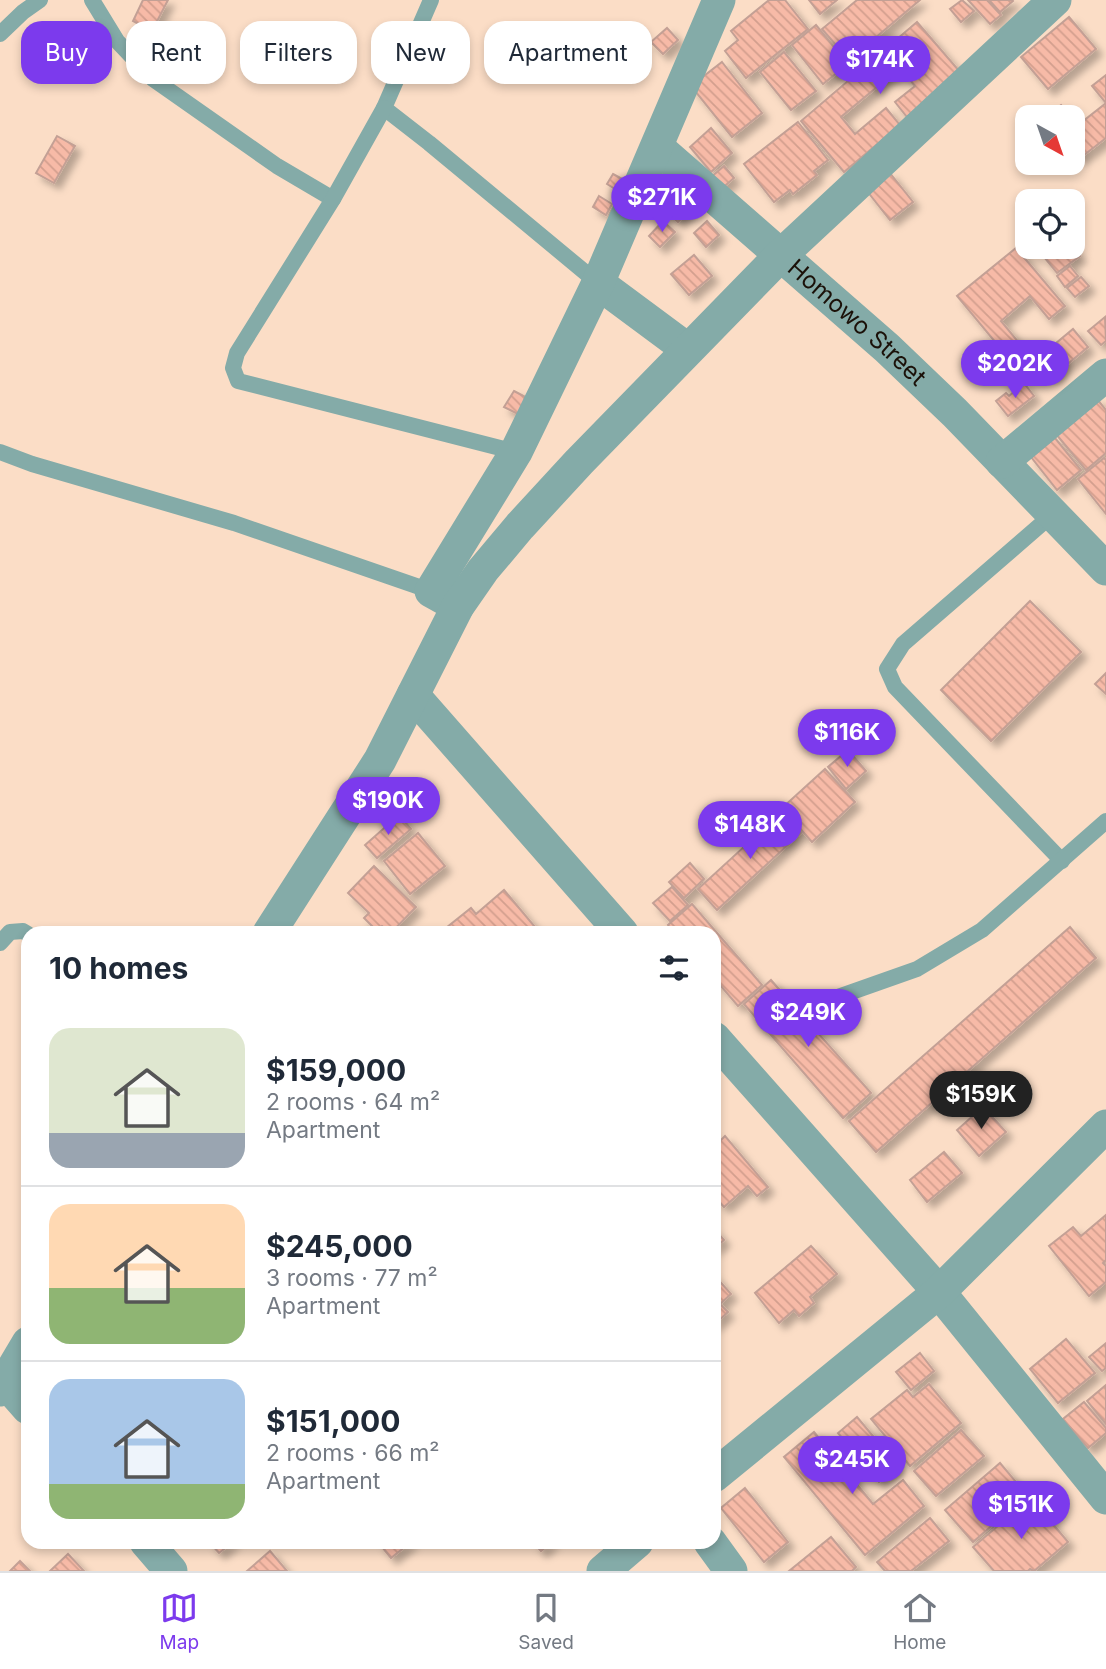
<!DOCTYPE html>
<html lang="en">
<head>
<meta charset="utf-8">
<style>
  :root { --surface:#fff; --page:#f2f2f3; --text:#1f2937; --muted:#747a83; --line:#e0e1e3; --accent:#7c3aed }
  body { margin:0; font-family:Inter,sans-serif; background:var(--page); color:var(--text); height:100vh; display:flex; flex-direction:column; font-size:26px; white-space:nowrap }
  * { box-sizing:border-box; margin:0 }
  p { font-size:23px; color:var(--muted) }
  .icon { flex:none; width:38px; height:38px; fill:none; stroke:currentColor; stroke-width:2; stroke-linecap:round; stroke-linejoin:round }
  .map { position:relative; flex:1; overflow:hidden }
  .side { position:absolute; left:21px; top:926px; width:700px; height:623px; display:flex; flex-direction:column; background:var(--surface); border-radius:21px; box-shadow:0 4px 10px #0003 }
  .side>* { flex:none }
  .hud { position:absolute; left:21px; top:21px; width:700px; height:63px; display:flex; gap:14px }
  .needle { width:46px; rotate:140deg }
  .buttons { position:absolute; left:1015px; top:105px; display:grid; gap:14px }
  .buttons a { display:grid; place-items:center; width:70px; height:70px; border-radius:14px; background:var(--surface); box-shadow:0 4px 10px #0003; font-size:35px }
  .price { position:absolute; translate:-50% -60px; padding:0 16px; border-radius:24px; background:var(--accent); color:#fff; font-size:23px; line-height:46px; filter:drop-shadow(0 2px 4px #0008) }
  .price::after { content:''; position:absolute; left:50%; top:42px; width:21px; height:16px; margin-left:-10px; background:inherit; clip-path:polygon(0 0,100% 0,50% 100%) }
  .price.on { background:#222; color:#fff }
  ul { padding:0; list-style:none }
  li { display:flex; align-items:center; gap:21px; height:175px; padding:0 28px }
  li+li { border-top:2px solid var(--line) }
  li span { display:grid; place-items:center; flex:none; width:196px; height:140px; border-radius:21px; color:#555 }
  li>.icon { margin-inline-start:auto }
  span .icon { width:84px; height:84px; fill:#fffc; stroke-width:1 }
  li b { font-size:30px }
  h2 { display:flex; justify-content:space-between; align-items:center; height:84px; padding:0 28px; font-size:30px }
  .tag { padding:0 24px; border-radius:21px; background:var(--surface); box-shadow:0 4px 10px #0003; font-size:24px; line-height:63px }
  .tag.on { background:var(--accent); color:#fff }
  .menu { display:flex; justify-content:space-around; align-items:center; height:98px; border-top:2px solid var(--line); background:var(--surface); font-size:19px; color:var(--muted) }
  .menu a { display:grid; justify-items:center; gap:4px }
  .menu .on { color:var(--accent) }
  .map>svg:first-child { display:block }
</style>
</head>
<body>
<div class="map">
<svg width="1106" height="1571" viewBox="0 0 1106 1571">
  <defs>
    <pattern id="building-back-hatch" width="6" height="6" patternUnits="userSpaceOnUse" patternTransform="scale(1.75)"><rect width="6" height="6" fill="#f7baa7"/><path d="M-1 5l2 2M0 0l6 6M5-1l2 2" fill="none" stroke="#d39f8e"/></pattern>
    <filter id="shadow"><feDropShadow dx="6" dy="6" stdDeviation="3.5" flood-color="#0004"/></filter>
  </defs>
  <rect width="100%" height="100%" fill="#fbddc6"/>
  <g fill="url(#building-back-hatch)" stroke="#c3a095" stroke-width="2" filter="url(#shadow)">
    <polygon points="143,0 168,0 152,31 133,21"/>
    <polygon points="769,0 785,0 808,29 746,78 725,51 738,40 731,31"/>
    <polygon points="809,0 837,0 820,14"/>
    <polygon points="857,0 920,0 849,60 822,29"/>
    <polygon points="962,0 974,11 961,22 950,9"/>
    <polygon points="968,0 987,0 1001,15 990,24"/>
    <polygon points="989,0 1012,0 1013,1 1000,12"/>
    <polygon points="1069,17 1096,49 1048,89 1021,57"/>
    <polygon points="917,22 960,72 907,117 895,102 915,86 900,68 841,117 855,134 886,108 900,125 844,172 801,121"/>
    <polygon points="816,25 848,64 823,84 792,45"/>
    <polygon points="667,28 678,40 663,54 651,42"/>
    <polygon points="784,52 816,91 791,110 760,72"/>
    <polygon points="722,62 762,113 732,137 691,86"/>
    <polygon points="1106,75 1106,138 1079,159 1073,152 1073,119 1078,125 1106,103 1092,86"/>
    <polygon points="1061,105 1071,117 1045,117"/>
    <polygon points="798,122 828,160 814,171 817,175 793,194 790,190 774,202 744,164"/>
    <polygon points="711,128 732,153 711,172 690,147"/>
    <polygon points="57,136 75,146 54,183 36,173"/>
    <polygon points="724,166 734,178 720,190 710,178"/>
    <polygon points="890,173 913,202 890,220 867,191"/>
    <polygon points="613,174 626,181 620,192 607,184"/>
    <polygon points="599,196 612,204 606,215 593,207"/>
    <polygon points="675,200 688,211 678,222 666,211"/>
    <polygon points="663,221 675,232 660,247 649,236"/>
    <polygon points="707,221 719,235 706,247 694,233"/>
    <polygon points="1058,247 1072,247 1080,256 1057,273 1044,257"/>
    <polygon points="1016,248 1065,306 1049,319 1030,296 1001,321 1020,344 1006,355 957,296"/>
    <polygon points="694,255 712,276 689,295 671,274"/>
    <polygon points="1070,266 1078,276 1065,287 1057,276"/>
    <polygon points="1081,277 1089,286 1075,297 1067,288"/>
    <polygon points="1105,317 1106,341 1101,345 1088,331"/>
    <polygon points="1073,329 1088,347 1052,377 1037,359"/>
    <polygon points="1024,383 1034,396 1008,416 996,401 1006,393 1009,396"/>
    <polygon points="514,391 533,401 524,417 504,407"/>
    <polygon points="1097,399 1106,410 1106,453 1086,470 1056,434"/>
    <polygon points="1055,438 1081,470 1057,490 1031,457"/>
    <polygon points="1104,458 1106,460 1106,514 1078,479"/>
    <polygon points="1030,601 1081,652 991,741 941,690"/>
    <polygon points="1106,673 1106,694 1095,684"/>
    <polygon points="848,750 866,771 846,789 828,767"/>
    <polygon points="825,769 855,802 812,842 782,808"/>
    <polygon points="782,812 801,833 717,910 698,889"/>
    <polygon points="399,815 411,829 377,858 365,845"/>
    <polygon points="418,833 445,866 410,894 384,861"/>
    <polygon points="690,863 704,879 684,898 669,882"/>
    <polygon points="374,866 416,907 391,933 382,926 377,931 364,918 369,913 348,893"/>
    <polygon points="672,887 688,905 670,921 653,903"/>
    <polygon points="504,890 540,933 450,933 446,928 471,908 476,914"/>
    <polygon points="692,904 762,985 738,1006 714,978 714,933 674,933 668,925"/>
    <polygon points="1070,927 1096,958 876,1152 849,1121"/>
    <polygon points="771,980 871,1093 843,1118 744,1004"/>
    <polygon points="983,1107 1006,1132 979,1156 957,1130"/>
    <polygon points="714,1134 720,1141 725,1136 768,1187 757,1196 748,1186 724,1207 714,1196"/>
    <polygon points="944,1152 962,1173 927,1202 910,1180"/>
    <polygon points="1106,1215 1106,1260 1103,1263 1106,1266 1106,1282 1089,1296 1049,1246 1073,1227 1081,1236"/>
    <polygon points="714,1229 724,1240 714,1249"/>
    <polygon points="811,1246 837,1274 810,1297 814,1303 799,1316 794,1310 779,1323 755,1293"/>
    <polygon points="714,1275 731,1294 720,1304 728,1312 714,1325"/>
    <polygon points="1066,1339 1095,1373 1058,1403 1030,1369"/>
    <polygon points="1106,1343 1106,1368 1102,1371 1089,1357"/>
    <polygon points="920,1353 934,1371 911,1390 896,1372"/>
    <polygon points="929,1384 961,1423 910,1466 871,1419 907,1390 913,1397"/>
    <polygon points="1106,1385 1106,1424 1087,1401"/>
    <polygon points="1084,1402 1106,1428 1106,1433 1088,1448 1063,1419"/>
    <polygon points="857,1417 898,1466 879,1482 838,1433"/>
    <polygon points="961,1430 984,1456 936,1496 914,1471"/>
    <polygon points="814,1432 873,1504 903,1480 924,1506 865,1555 784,1457"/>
    <polygon points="1000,1463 1027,1495 973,1542 945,1510"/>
    <polygon points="745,1488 788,1542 764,1562 721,1508"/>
    <polygon points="1031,1498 1068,1542 1034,1571 1030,1569 1028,1571 994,1571 973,1547"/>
    <polygon points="930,1518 949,1541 911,1571 885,1571 877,1562"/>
    <polygon points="831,1537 856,1567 852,1571 789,1571"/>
    <polygon points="209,1542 233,1542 219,1553"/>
    <polygon points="378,1542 411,1542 391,1558"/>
    <polygon points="533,1542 552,1542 541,1551"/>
    <polygon points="270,1551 287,1571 247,1571"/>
    <polygon points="68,1554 84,1571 50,1571"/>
    <polygon points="20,1561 30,1571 10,1571"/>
  </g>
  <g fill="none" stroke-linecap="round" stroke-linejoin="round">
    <g stroke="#84aba8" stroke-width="16">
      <polyline points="92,0 117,41 153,79 277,166 333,199"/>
      <polyline points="431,0 384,108 429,143 598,283"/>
      <polyline points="0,34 23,12 40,0"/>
      <polyline points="384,108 333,199 237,353 233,368 238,381 516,452"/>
      <polyline points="0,452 32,464 234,523 431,591"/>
      <polyline points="1053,514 903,644 887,669 895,687 1062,861"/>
      <polyline points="0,943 10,932 23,931 28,934"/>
      <polyline points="832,999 917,969 982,930 1106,821"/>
    </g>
    <g stroke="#84aba8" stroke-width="33">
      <path id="s1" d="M657 147 887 348 955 413 1106 569"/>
      <polyline points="598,283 687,349"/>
      <polyline points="1002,462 1106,375"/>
      <polyline points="458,606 431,591 516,452 598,283 719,0"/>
      <polyline points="413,695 622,933"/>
      <polyline points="269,933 380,760 458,606 483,570 520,526 579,462 780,256 1055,0"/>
      <polyline points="714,1038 939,1292 1106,1498"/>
      <polyline points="5,1382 28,1408"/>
      <polyline points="0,1390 28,1343"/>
      <polyline points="714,1476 939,1292 1106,1126"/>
      <polyline points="146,1542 171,1571"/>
      <polyline points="710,1542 731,1571"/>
      <polyline points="603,1571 637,1542"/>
    </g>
  </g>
  <g text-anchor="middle" stroke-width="7" stroke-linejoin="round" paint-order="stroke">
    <g font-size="24" fill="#1b1109" stroke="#fff">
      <text dy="8" stroke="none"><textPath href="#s1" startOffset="266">Homowo Street</textPath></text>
    </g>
  </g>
</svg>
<div class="buttons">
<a><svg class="needle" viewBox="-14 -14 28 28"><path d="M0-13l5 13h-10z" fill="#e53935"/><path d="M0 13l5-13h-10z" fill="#747a83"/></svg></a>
<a><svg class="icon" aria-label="locate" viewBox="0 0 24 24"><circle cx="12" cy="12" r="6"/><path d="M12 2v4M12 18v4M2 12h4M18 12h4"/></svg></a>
</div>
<b class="price" style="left:880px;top:96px">$174K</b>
<b class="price" style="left:662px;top:234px">$271K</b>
<b class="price" style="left:1015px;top:400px">$202K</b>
<b class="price" style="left:847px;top:769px">$116K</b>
<b class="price" style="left:388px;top:837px">$190K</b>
<b class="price" style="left:750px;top:861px">$148K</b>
<b class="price" style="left:808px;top:1049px">$249K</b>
<b class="price on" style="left:981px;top:1131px">$159K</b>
<b class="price" style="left:852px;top:1496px">$245K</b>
<b class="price" style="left:1021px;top:1541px">$151K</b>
<div class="hud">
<a class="tag on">Buy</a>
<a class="tag">Rent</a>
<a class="tag">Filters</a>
<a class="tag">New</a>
<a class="tag">Apartment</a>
</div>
<section class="side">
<h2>10 homes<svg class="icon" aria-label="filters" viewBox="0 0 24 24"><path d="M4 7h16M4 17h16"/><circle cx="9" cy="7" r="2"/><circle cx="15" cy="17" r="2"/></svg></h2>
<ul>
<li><span style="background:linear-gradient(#dfe7d0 75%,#9aa5b1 0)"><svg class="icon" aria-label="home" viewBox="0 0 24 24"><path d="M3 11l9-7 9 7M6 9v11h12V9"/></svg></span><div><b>$159,000</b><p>2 rooms · 64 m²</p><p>Apartment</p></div></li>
<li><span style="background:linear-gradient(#ffd9b3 60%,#8fb573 0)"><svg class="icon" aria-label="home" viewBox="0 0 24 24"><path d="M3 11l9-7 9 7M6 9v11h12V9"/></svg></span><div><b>$245,000</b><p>3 rooms · 77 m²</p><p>Apartment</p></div></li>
<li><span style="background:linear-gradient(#a9c7e8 75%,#8fb573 0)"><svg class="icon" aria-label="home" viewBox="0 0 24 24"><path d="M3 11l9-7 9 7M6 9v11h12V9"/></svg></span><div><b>$151,000</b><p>2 rooms · 66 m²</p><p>Apartment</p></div></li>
</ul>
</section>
</div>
<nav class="menu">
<a class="on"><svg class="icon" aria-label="map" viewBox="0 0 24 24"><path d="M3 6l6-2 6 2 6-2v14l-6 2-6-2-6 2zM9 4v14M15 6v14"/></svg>Map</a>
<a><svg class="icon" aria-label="saved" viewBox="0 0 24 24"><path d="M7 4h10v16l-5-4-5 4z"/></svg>Saved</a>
<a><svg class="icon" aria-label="home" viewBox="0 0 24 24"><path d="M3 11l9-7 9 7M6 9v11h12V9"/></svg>Home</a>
</nav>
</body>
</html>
